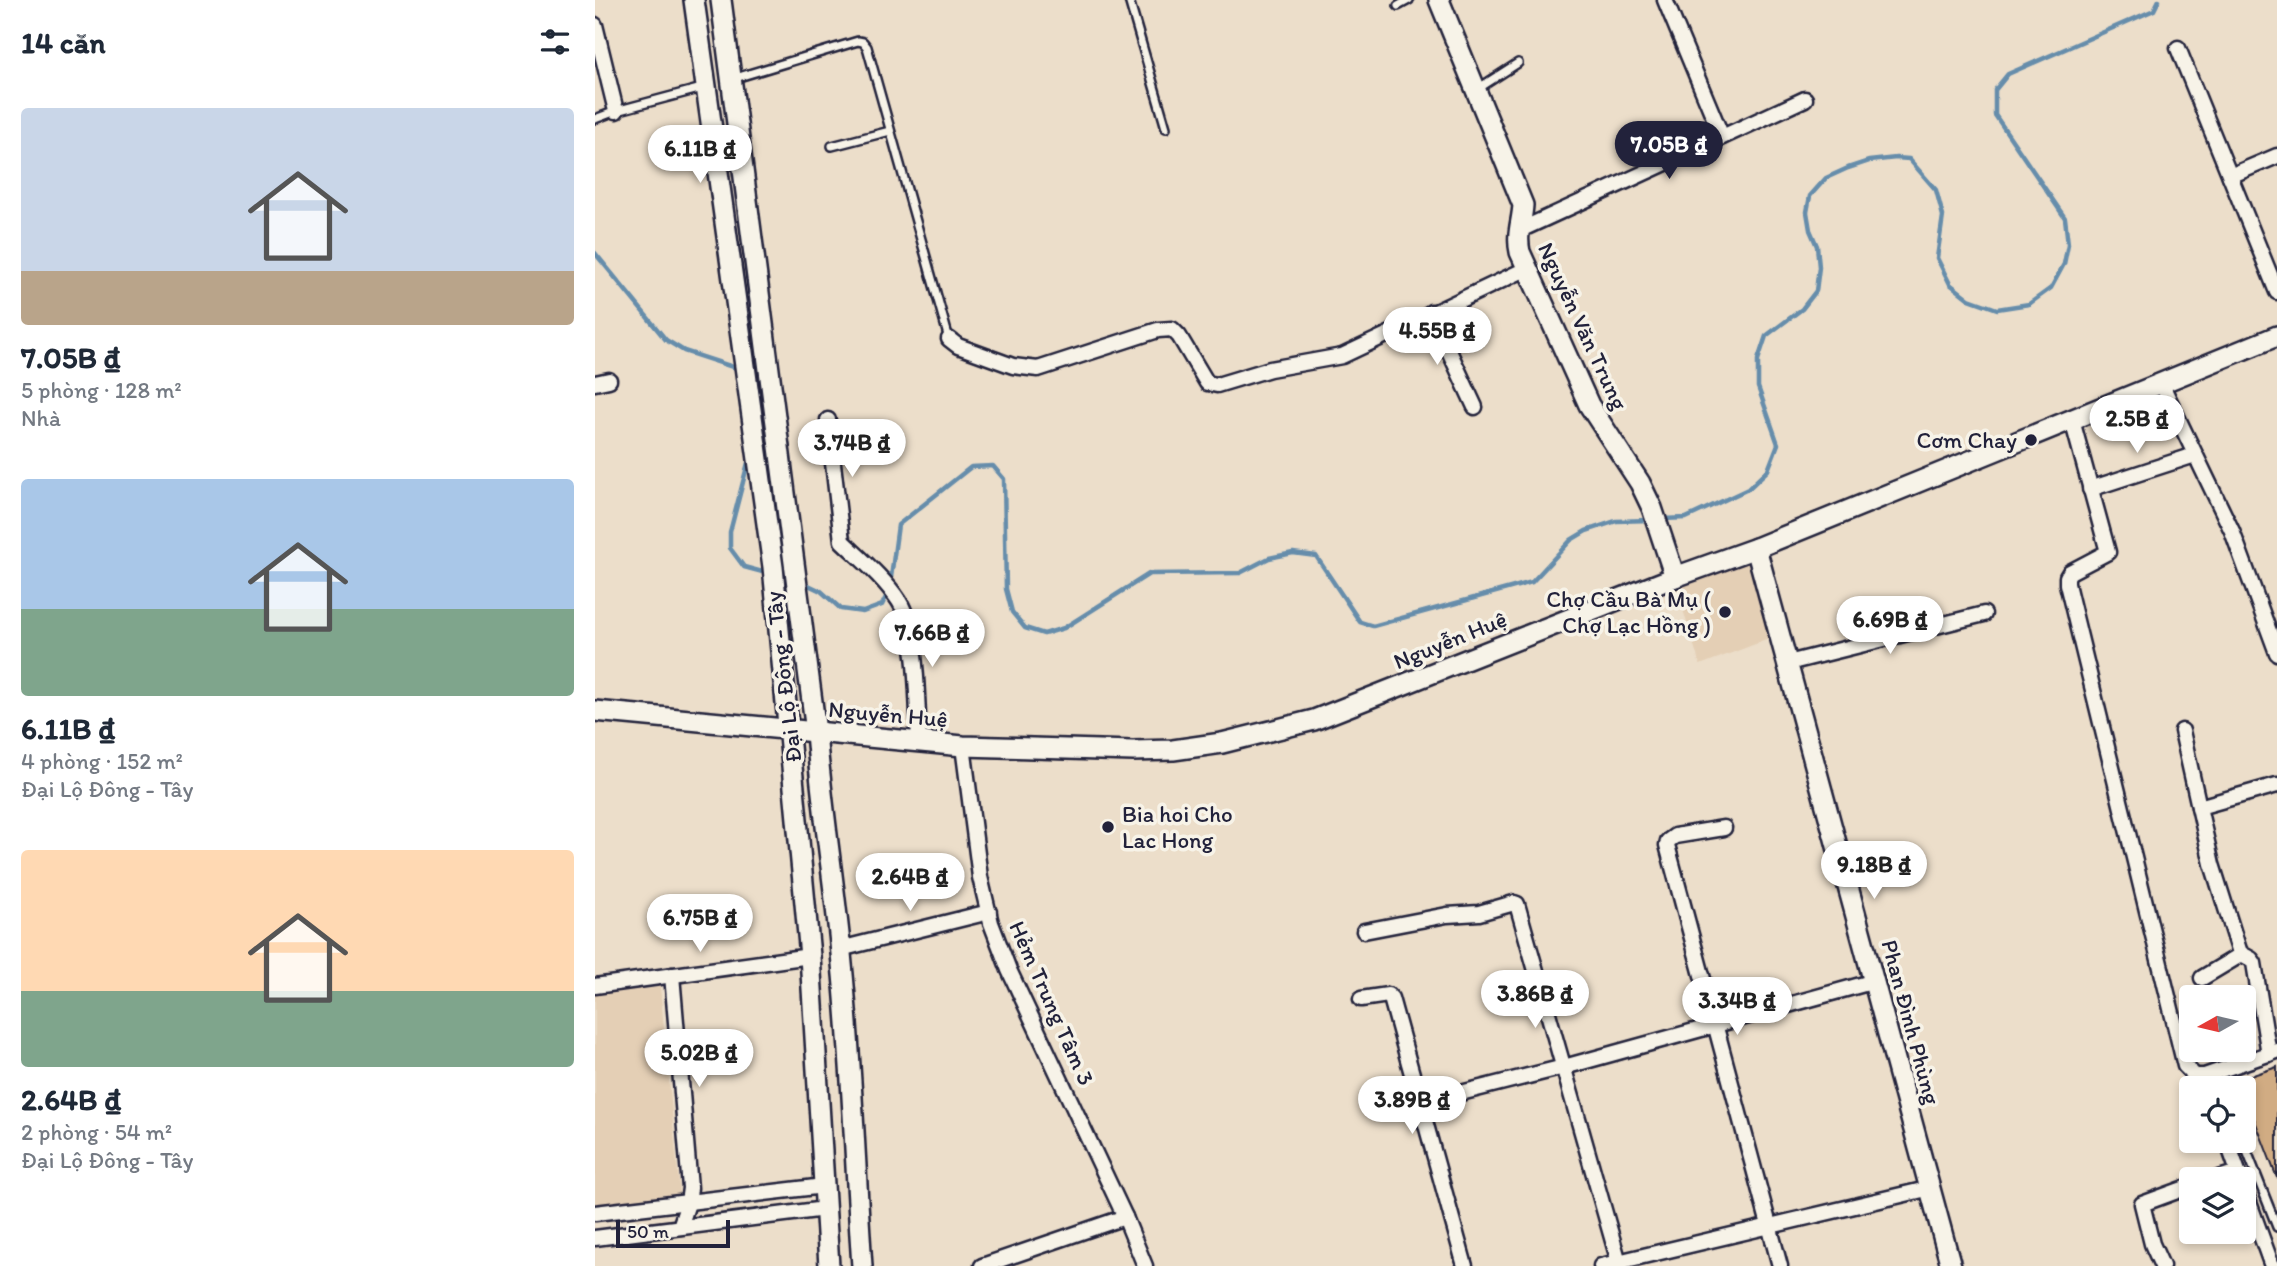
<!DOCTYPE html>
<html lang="vi">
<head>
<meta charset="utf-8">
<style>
  :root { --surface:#fff; --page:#f2f2f3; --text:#1f2937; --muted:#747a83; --accent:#22223b }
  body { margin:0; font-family:Itim,sans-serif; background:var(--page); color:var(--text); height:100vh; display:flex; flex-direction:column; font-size:26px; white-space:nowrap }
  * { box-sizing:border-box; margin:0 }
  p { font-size:23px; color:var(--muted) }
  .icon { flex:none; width:38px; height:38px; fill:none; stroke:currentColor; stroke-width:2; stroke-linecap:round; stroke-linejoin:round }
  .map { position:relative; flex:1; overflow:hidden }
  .side { display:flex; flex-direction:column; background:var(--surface); width:595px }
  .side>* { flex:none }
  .needle { width:46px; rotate:262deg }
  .buttons { position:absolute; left:1584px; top:985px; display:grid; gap:14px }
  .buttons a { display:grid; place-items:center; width:77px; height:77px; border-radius:7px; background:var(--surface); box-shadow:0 4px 10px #0003; font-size:35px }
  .scale { position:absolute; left:21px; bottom:18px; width:114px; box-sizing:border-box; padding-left:7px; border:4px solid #22223b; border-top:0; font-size:19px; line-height:24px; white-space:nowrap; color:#22223b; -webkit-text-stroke:5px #f7f3e8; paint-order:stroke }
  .price { position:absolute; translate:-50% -60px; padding:0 16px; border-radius:24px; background:#fff; color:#222; font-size:23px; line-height:46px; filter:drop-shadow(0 2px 4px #0008) }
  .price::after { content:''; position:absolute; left:50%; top:42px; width:21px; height:16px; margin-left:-10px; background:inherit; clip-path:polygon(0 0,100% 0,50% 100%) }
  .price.active { background:var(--accent); color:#fff }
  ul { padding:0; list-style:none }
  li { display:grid; align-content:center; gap:14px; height:371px; padding:0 21px }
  li span { display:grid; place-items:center; height:217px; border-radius:7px; color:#555 }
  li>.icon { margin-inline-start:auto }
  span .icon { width:126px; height:126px; fill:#fffc; stroke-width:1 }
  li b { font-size:30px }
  h2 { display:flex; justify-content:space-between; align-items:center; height:84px; padding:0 21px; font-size:30px }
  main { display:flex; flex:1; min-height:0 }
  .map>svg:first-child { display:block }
</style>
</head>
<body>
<main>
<section class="side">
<h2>14 căn<svg class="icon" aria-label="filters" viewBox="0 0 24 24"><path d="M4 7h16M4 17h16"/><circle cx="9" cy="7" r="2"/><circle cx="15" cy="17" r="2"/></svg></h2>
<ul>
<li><span style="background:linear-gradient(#c9d6e8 75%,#b9a48a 0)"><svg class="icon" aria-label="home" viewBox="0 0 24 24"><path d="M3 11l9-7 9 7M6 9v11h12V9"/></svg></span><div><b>7.05B ₫</b><p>5 phòng · 128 m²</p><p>Nhà</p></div></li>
<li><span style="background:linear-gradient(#a9c7e8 60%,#7fa58c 0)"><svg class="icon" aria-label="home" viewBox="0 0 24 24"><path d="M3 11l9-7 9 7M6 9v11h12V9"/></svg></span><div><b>6.11B ₫</b><p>4 phòng · 152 m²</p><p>Đại Lộ Đông - Tây</p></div></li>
<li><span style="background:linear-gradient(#ffd9b3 65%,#7fa58c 0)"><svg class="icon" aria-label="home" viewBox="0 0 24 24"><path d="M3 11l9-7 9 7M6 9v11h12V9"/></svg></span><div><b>2.64B ₫</b><p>2 phòng · 54 m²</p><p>Đại Lộ Đông - Tây</p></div></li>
</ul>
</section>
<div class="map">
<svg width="1682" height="1266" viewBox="0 0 1682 1266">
  <rect width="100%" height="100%" fill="#ecdeca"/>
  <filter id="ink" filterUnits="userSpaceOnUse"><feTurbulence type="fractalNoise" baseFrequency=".0143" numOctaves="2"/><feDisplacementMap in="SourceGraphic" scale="14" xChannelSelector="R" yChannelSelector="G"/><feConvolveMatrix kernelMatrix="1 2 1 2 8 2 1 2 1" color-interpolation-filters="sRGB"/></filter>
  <g filter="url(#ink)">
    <g fill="#e4cfb5">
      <polygon points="1156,557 1179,637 1105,665 1081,587"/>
      <polygon points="65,987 85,1195 0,1204 0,995"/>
    </g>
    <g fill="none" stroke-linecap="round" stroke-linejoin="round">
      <g stroke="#668dab" stroke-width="4.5">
        <polyline points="0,253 71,340 89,351 144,369"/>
        <polyline points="162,387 165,410"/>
        <polyline points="155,455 135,532 135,548 149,567 175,574"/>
        <polyline points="1068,519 1091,518 1153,489 1173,470 1183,444 1163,387 1163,360 1171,336 1207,309 1221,291 1224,267 1222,246 1215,230 1212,212 1215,196 1231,178 1253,168 1274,161 1301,158 1314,159 1341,190 1348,216 1342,258 1355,284 1374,299 1402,309 1434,304 1456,288 1469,264 1473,244 1470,218 1400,115 1400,90 1413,74 1559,10 1564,0"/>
        <polyline points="207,582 226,591 246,609 268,612 287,605 293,593"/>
        <polyline points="295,585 303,525 376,467 398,466 409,479 411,589 417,612 430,628 449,634 469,628 554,574 645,573 674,558 698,553 721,556 765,622 778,626 937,582 976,540 991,531 1021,521 1056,520"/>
      </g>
    </g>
    <polygon fill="#d1ac83" stroke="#22223b" stroke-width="2" points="1682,1067 1682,1178 1647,1087 1655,1076"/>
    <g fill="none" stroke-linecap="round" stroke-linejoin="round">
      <g stroke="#22223b" stroke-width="12">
        <g id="lane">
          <polyline points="534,0 571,128"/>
          <polyline points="803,6 814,0"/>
          <polyline points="137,79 263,41 268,42 272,47 354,339"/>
          <polyline points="884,88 923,63"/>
          <polyline points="0,119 21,111 111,87"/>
          <polyline points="237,146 295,131"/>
          <polyline points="1648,1141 1682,1227"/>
        </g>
      </g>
      <g stroke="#22223b" stroke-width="19">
        <g id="street">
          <polyline points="1070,0 1127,137"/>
          <polyline points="0,25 21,111"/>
          <polyline points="1583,48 1682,292"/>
          <polyline points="1635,176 1682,156"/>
          <polyline points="923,231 1210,99"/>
          <polyline points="836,312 880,407"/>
          <polyline points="354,339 363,346 418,366 443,369 563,330 577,329 584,336 612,383 622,385 675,369 747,356 933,268"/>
          <polyline points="0,383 14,380"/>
          <polyline points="1566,383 1637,531 1682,653"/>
          <path d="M233 420 247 541C267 560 289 578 304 601 323 631 322 705 324 741"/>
          <polyline points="1477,420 1513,552 1475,572 1472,577 1472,584 1590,1066 1600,1076 1609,1076 1682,1051"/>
          <polyline points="1495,489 1600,455"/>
          <polyline points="1193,663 1389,614"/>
          <polyline points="1587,731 1604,807"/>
          <polyline points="368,746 385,877 396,923 414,970 530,1217 550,1266"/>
          <polyline points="1129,828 1080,836 1073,841 1072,845 1185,1266"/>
          <polyline points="769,931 852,915 884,913 919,903 922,904 1025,1266"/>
          <polyline points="245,949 394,912"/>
          <polyline points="1645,953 1656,959 1659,963 1674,1054"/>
          <polyline points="77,975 95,1188 93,1203 85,1227"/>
          <polyline points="1607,978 1642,957 1645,953 1617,864 1604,807 1682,785"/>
          <polyline points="0,986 215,956"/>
          <polyline points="766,999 793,995 796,998 870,1266"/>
          <polyline points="826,1103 969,1067 1280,981"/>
          <polyline points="1632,1141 1646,1180"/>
          <polyline points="1618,1180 1643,1172"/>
          <polyline points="1648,1186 1677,1266"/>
          <polyline points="0,1213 229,1186"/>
          <polyline points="0,1238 230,1209"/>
          <polyline points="387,1266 530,1217"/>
          <polyline points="1006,1266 1336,1188"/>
          <polyline points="1567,1266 1557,1244 1547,1204 1596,1186"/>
        </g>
      </g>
      <g stroke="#22223b" stroke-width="24">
        <g id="secondary">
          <polyline points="99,0 178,567 215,956 234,1266"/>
          <path d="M126 0 221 732C227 810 240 886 247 964 257 1065 260 1165 267 1266"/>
          <path d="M844 0 928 205C927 222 921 234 925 252L994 405 1045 483 1057 508 1080 577"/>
          <polyline points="1161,548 1356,1266"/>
          <polyline points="0,711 368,746 538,751 578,750 627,743 719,720 1080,577 1161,548 1682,336"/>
        </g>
      </g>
      <use href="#lane" stroke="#f7f3e8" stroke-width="7"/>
      <use href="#street" stroke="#f7f3e8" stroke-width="14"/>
      <use href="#secondary" stroke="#f7f3e8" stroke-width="19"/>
    </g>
  </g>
  <g fill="#22223b" stroke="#f7f3e8" stroke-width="2.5">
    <circle cx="1436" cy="440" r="7"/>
    <circle cx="1130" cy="612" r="7"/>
    <circle cx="513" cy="827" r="7"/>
  </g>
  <g text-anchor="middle" stroke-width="7" stroke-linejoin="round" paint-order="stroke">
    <g font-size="23" fill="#22223b" stroke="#f7f3e8">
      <text transform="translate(988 326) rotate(65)" y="8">Nguyễn Văn Trung</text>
      <text transform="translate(855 640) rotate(-22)" y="8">Nguyễn Huệ</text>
      <text transform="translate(188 677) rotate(-97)" y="8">Đại Lộ Đông - Tây</text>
      <text transform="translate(293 714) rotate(5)" y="8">Nguyễn Huệ</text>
      <text transform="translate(457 1003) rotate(66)" y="8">Hẻm Trung Tâm 3</text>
      <text transform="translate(1316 1022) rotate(75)" y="8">Phan Đình Phùng</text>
    </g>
    <g font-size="23" fill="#22223b" stroke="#f7f3e8" text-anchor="end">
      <text x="1422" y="448">Cơm Chay</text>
      <text x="1116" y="607">Chợ Cầu Bà Mụ (<tspan x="1116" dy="26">Chợ Lạc Hồng )</tspan></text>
      <text x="527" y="822" text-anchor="start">Bia hoi Cho<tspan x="527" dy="26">Lac Hong</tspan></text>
    </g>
  </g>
</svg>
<div class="buttons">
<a><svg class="needle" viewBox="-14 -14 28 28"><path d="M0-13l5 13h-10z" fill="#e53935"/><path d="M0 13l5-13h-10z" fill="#747a83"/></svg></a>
<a><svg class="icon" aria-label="locate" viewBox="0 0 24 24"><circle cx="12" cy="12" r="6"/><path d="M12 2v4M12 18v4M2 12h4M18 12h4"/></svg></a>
<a><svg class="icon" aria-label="layers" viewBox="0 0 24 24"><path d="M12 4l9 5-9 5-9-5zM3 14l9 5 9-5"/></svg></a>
</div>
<div class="scale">50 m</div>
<b class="price active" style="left:1074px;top:181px">7.05B ₫</b>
<b class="price" style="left:105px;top:185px">6.11B ₫</b>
<b class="price" style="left:842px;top:367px">4.55B ₫</b>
<b class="price" style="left:1542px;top:455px">2.5B ₫</b>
<b class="price" style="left:257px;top:479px">3.74B ₫</b>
<b class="price" style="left:1295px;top:656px">6.69B ₫</b>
<b class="price" style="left:337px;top:669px">7.66B ₫</b>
<b class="price" style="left:1279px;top:901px">9.18B ₫</b>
<b class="price" style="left:315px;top:913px">2.64B ₫</b>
<b class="price" style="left:105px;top:954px">6.75B ₫</b>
<b class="price" style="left:940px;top:1030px">3.86B ₫</b>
<b class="price" style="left:1142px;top:1037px">3.34B ₫</b>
<b class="price" style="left:104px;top:1089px">5.02B ₫</b>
<b class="price" style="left:817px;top:1136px">3.89B ₫</b>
</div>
</main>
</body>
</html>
